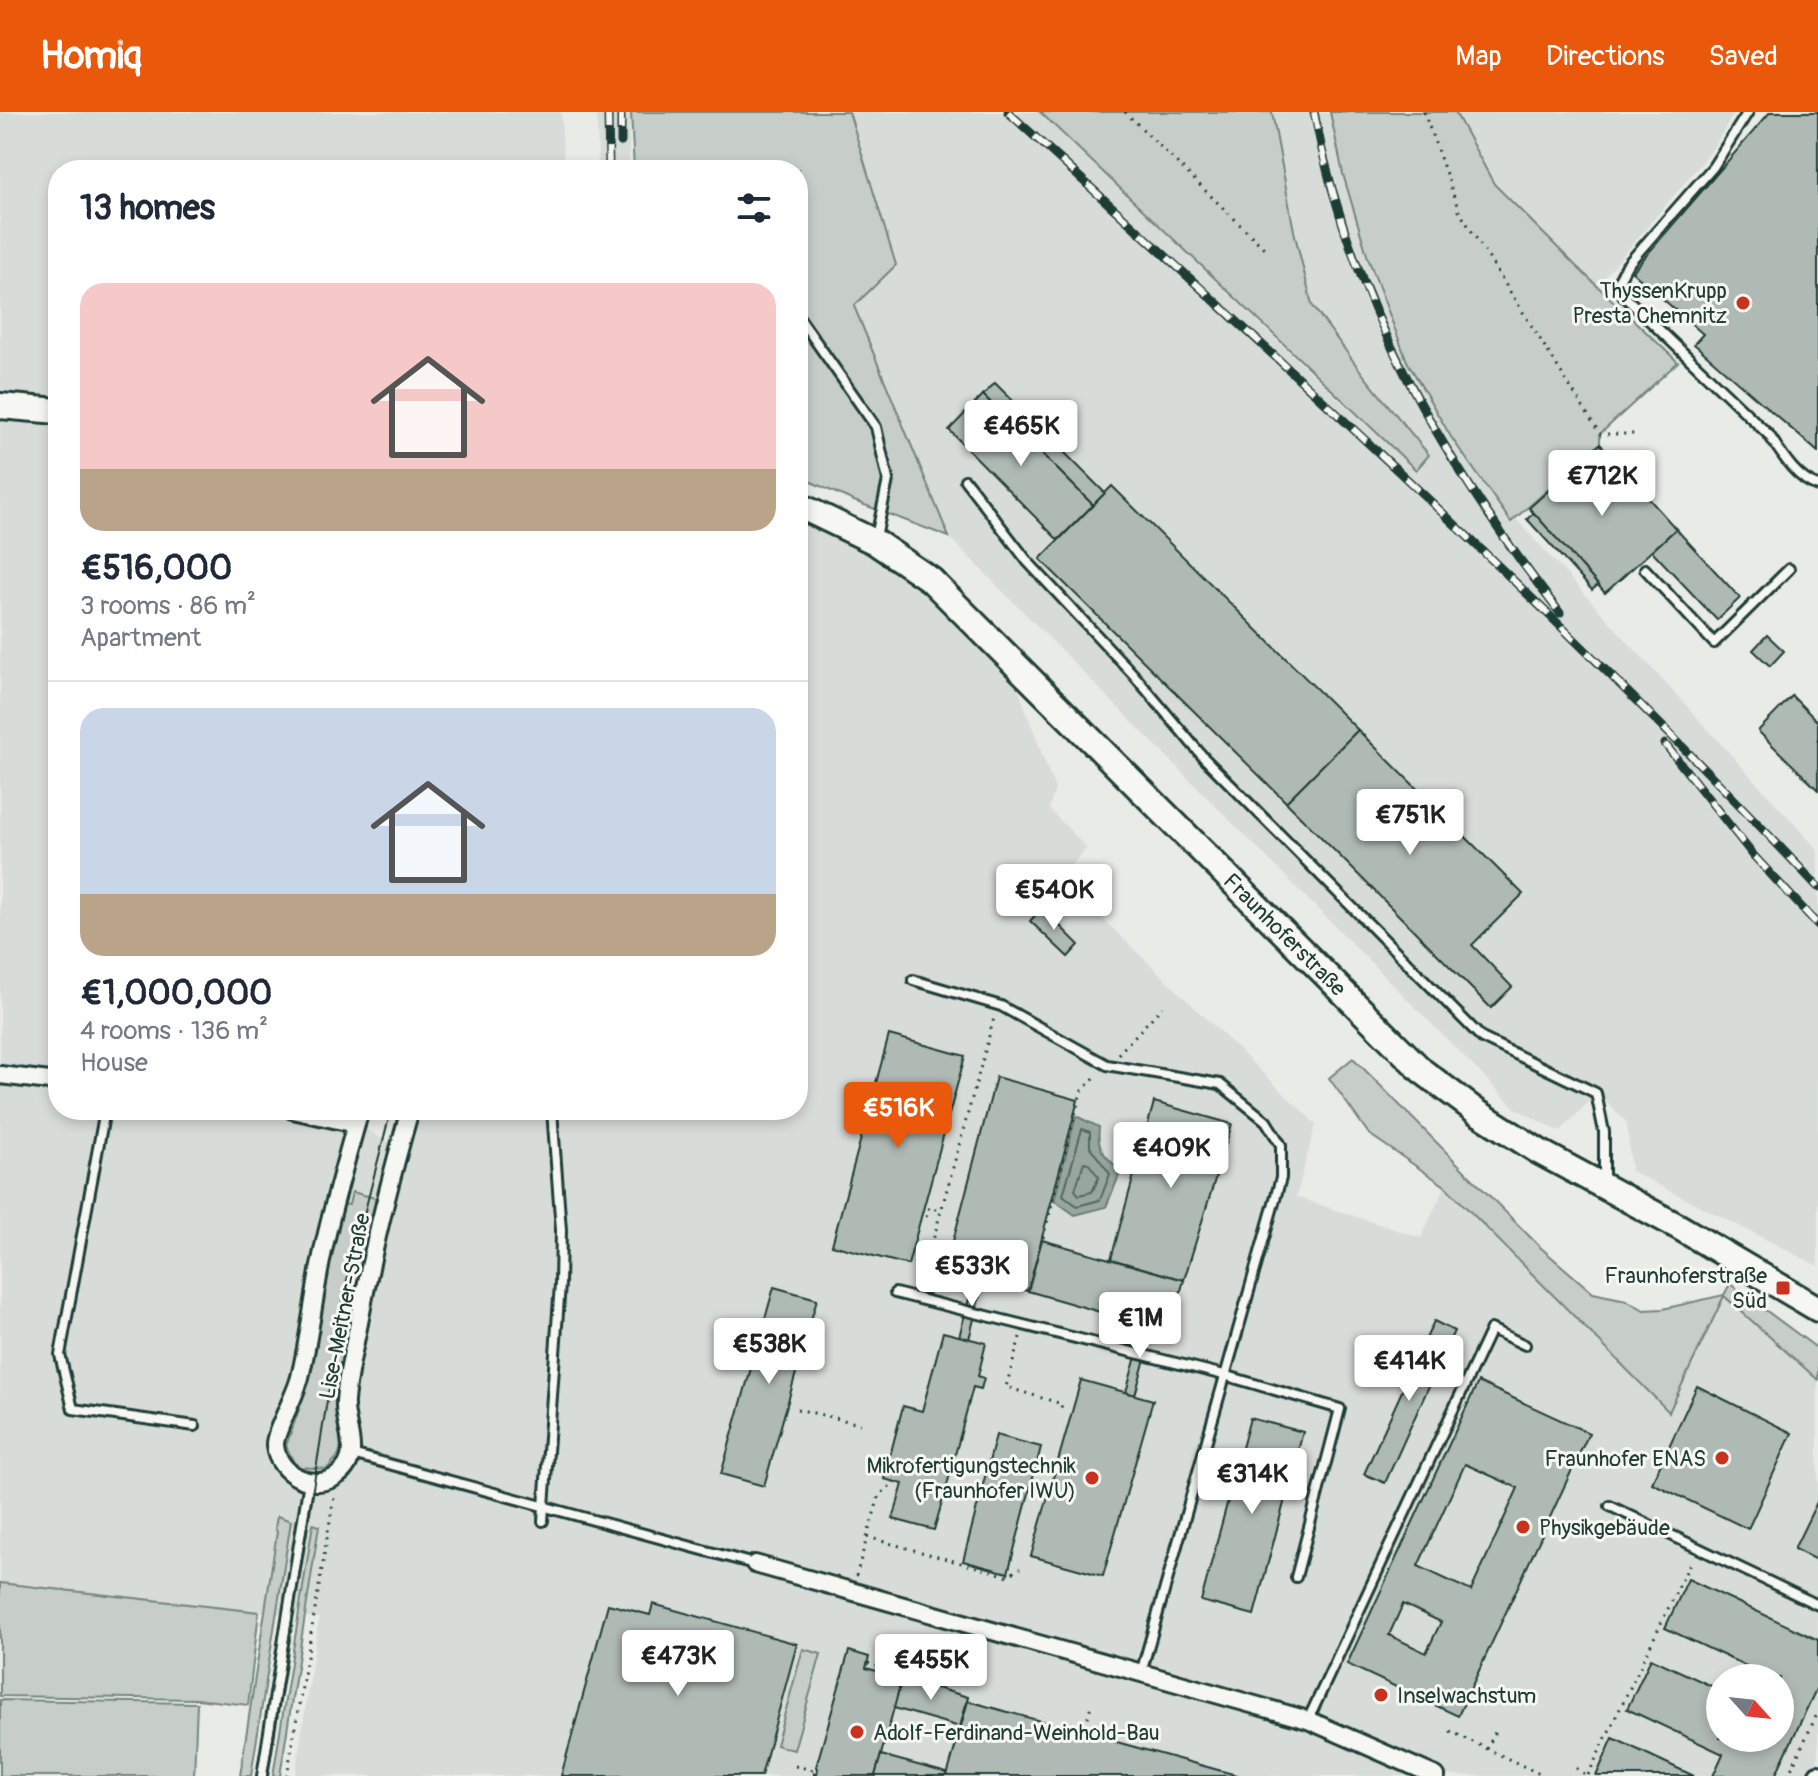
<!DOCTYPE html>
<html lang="en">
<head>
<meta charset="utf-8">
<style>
  :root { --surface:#fff; --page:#f6f6f7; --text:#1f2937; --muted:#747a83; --line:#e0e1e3; --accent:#ea580c }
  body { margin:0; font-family:Pangolin,sans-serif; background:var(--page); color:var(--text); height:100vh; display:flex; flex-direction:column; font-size:30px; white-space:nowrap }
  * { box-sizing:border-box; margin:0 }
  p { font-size:26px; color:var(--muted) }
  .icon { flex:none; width:44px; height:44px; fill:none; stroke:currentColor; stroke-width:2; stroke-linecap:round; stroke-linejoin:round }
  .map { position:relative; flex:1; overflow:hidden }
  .sheet { position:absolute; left:48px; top:48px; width:760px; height:960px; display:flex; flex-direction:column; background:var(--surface); border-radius:32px; box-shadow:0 4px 12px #0003 }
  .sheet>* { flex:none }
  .needle { width:52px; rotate:117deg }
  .tools { position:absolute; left:1706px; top:1552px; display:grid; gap:16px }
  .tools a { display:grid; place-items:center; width:88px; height:88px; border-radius:50%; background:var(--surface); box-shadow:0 4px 12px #0003; font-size:40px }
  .price { position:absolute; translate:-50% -68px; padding:0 18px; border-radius:8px; background:#fff; color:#222; font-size:26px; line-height:52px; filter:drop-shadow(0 2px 4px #0008) }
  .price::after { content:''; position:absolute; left:50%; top:48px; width:24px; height:18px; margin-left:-12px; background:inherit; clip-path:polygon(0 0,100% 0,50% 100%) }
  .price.selected { background:var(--accent); color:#fff }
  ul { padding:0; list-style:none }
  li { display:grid; align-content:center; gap:16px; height:424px; padding:0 32px }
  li+li { border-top:2px solid var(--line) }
  li span { display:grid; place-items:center; height:248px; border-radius:24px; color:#555 }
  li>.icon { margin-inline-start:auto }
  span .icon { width:144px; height:144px; fill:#fffc; stroke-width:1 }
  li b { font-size:34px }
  h2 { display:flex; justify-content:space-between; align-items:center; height:96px; padding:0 32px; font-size:34px }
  header { display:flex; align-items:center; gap:48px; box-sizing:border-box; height:112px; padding:0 40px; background:var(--accent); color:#fff }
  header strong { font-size:38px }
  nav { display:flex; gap:44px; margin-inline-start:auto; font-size:28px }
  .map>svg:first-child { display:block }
</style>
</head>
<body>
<header>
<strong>Homiq</strong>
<nav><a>Map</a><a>Directions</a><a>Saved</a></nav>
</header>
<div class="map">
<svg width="1818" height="1664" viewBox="0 0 1818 1664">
  <rect width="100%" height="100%" fill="#e9ebe7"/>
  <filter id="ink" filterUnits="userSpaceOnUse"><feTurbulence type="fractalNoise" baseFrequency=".0125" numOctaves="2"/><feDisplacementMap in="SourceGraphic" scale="16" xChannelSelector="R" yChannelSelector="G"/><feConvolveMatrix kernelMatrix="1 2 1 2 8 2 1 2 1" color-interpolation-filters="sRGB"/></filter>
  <g filter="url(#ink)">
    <g fill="#d8dcd8" fill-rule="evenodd">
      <path d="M0 0H561L564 58H58V998H319L356 1012 399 1036 410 998H798V393L875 430 1005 541 1055 677 1049 697 1087 736 1060 766 1316 1012 1296 1085 1421 1126 1445 1074 1669 1300 1724 1183 1818 1268V1664H295L319 1506 0 1471ZM1720 1566H1780V1626H1720Z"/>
      <polygon points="597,0 630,0 629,58 598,58"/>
      <polygon points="849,0 1040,0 1338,287 1416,357 1365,265 1312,193 1294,119 1272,0 1330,0 1343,62 1368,146 1407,249 1512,410 1516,407 1818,738 1818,1154 1631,1059 1627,1011 1597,981 1560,1020 1515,996 949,425 854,194 896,152"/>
      <polygon points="1455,0 1735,0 1710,41 1597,174 1494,72"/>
    </g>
    <g fill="#c7cec9" stroke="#73867e" stroke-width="2">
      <polygon points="631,0 849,0 896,153 854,194 949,425 854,389 798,364 798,58 634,58"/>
      <polygon points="1040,0 1272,0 1294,119 1312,193 1365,265 1429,343 1416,358"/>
      <polygon points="1330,0 1455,0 1494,72 1576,154 1678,250 1600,322 1600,332 1511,410 1451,325 1407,249 1368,146 1343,62"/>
      <polygon points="1353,946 1540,1135 1593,1181 1626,1188 1644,1198 1663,1197 1724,1183 1730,1172 1818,1237 1818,1268 1724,1184 1669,1300 1445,1074 1369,1022 1329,966"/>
      <polygon points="352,1080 379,1087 338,1293 341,1334 339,1343 327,1357 300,1355 294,1351 286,1334 303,1286 320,1185 341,1092 349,1093"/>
      <polygon points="277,1404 291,1409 251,1664 240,1664 277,1420 275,1416"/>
      <polygon points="313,1412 319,1414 280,1664 273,1664"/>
      <polygon points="0,1471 259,1500 248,1593 197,1587 0,1584"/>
      <polygon points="803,1537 821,1542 794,1638 776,1633"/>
      <polygon points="0,1588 197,1591 194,1664 0,1664"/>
    </g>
    <path fill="#99a6a0" stroke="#687c75" stroke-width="2" d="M1076 1004 1099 1015C1096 1038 1105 1044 1121 1059L1106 1095 1075 1103 1054 1088Z"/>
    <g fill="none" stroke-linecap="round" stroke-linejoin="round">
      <g stroke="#50675f" stroke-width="2">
        <polygon points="1082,1017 1090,1020 1090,1035 1110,1062 1100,1088 1077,1094 1063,1083"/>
        <polygon points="1084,1050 1088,1051 1099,1065 1092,1080 1079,1083 1075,1078"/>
      </g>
    </g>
    <g fill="#b0bab5" stroke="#1f3d34" stroke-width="2" fill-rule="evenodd">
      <polygon points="1770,0 1818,0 1818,340 1694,232 1703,222 1632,160"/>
      <polygon points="995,271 1105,381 1093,393 983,283"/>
      <polygon points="983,283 1093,393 1058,428 949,318"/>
      <polygon points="1600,332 1676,417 1605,481 1529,396"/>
      <polygon points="1112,374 1358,618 1286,690 1040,447"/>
      <polygon points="1534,401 1598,473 1592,478 1527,407"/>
      <polygon points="1676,417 1740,486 1717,508 1652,439"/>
      <polygon points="1767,523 1784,539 1770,554 1753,538"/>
      <polygon points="1792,584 1818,610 1818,678 1758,619"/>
      <polygon points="1358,618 1523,782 1472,833 1512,875 1491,896 1286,690"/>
      <polygon points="1042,796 1079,833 1068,845 1030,809"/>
      <polygon points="889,923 965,944 908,1153 832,1133"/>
      <polygon points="996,965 1078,988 1028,1179 946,1156"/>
      <polygon points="1154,990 1232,1012 1184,1168 1111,1147"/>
      <polygon points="1042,1128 1184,1168 1169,1220 1028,1179"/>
      <polygon points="975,1164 984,1167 969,1227 959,1225"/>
      <polygon points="774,1175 817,1187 764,1374 721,1362"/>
      <polygon points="1434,1209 1454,1219 1385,1371 1364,1362"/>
      <polygon points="1145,1213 1154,1215 1135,1283 1126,1280"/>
      <polygon points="943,1220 986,1231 978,1264 984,1266 981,1277 973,1275 946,1377 952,1378 949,1389 943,1387 934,1418 893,1407 903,1372 884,1367 903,1294 922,1299"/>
      <polygon points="1081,1268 1153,1288 1103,1464 1031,1444"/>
      <path d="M1478 1270 1589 1321 1458 1604 1347 1552ZM1465 1352 1518 1376 1471 1479 1418 1454ZM1403 1492 1441 1510 1426 1541 1389 1523Z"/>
      <polygon points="1697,1274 1792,1321 1748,1417 1652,1371"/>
      <polygon points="1250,1306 1303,1320 1254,1503 1201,1489"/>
      <polygon points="996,1323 1041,1335 1008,1461 963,1449"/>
      <polygon points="1818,1388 1818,1449 1794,1437"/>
      <polygon points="1688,1467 1818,1528 1818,1573 1775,1664 1713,1664 1723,1642 1627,1597 1651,1546 1720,1578 1720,1626 1780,1626 1780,1566 1758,1566 1761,1561 1665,1516"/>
      <polygon points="608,1492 650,1503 653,1492 797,1532 761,1664 561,1664"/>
      <polygon points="849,1539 869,1545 866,1556 902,1566 894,1596 875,1664 814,1664 814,1661 817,1662 818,1656 816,1655"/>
      <polygon points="902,1566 968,1585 960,1615 894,1596"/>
      <polygon points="968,1589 1084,1621 1240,1664 947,1664"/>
      <polygon points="1613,1626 1694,1664 1596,1664"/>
      <polygon points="881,1643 947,1661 947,1664 875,1664"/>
    </g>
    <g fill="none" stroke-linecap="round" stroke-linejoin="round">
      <g stroke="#1f3d34" stroke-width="14">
        <g id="service">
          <path d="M1748 0 1713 55 1627 153 1619 168 1623 183 1769 323C1781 341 1796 367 1818 374"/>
          <polyline points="798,204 876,315 888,368 876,425"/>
          <polyline points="965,368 1028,450 1133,562 1204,646 1482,926 1596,981 1604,1020 1604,1071"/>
          <polyline points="1645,457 1714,531 1789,457"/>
          <polyline points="913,868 1001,894 1107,953 1220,972 1266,1009 1281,1033 1281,1066 1141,1561"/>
          <polyline points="105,998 60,1243 73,1297 195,1314"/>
          <polyline points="895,1181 1224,1263 1340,1297 1296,1465"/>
          <polyline points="352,1342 754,1452"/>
          <polyline points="1610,1394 1818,1493"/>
          <polyline points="543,1409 560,1172 561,1118 552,998"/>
          <polyline points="1308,1608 1491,1217 1525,1233"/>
          <polyline points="262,1664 309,1369"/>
        </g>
      </g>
      <g stroke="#1f3d34" stroke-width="22">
        <g id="minor">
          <polyline points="0,963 58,970"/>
          <polyline points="293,998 356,1012"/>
          <path d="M360 998C347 1045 333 1092 323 1139 314 1181 310 1224 300 1265 296 1283 274 1321 275 1333 277 1362 314 1381 338 1363 364 1343 343 1314 345 1289 347 1263 354 1236 359 1211 372 1139 390 1068 410 998"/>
          <polyline points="755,1452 1308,1608 1436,1664"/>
          <polyline points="1817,1664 1818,1662"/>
        </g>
      </g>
      <g stroke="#1f3d34" stroke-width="30">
        <g id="secondary">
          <polyline points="0,294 58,299"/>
          <path id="s1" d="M798 393 875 430 931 468 1422 959 1477 1000 1538 1039 1679 1115 1818 1197"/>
        </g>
      </g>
      <g stroke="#1f3d34" stroke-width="3" stroke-dasharray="2 6" stroke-linecap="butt">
        <polyline points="1125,0 1265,137"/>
        <polyline points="1424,0 1459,99 1600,322 1637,322"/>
        <polyline points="1118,942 1162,895"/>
        <polyline points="926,1105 929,1095 942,1099"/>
        <polyline points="1043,1126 1081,980 1096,964"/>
        <polyline points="921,1172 994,906"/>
        <polyline points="1020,1225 1006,1275 1062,1292 1060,1301"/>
        <polyline points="797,1297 860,1312"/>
        <polyline points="867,1425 1008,1464 1020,1456"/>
        <polyline points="856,1464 879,1384 895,1369"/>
        <polyline points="868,1551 936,1572"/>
        <polyline points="1450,1619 1544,1664"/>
        <polyline points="1084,1621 1091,1593"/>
        <polyline points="1487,1637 1496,1618"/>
        <polyline points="795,1654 818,1659"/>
        <polyline points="1576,1656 1588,1664"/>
        <polyline points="1588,1663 1692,1447"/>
        <polyline points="287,1664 334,1385"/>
        <polyline points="1788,1664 1818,1600"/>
      </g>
      <use href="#service" stroke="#f6f6f2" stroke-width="8"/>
      <use href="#minor" stroke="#f6f6f2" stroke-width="16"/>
      <use href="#secondary" stroke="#f6f6f2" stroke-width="24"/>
      <polyline stroke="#1f3d34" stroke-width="2" points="267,1664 345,1176 391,998"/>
      <g stroke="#1f3d34" stroke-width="9">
        <g id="rail">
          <polyline points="608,0 609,58"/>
          <polyline points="621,0 621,30"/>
          <path d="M1008 0C1284 252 1562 503 1818 775"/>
          <path d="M1314 0C1350 190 1443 350 1560 501"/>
          <polyline points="1665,632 1753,743 1818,813"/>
        </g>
      </g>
      <use href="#rail" stroke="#f6f6f2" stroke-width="6" stroke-dasharray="18" stroke-linecap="butt"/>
    </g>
  </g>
  <g fill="#c8321e" stroke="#f6f6f2" stroke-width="3">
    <circle cx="1743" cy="191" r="8"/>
    <rect x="1775" y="1168" width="16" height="16" rx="4"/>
    <circle cx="1722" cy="1346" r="8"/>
    <circle cx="1092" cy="1366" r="8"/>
    <circle cx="1523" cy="1415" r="8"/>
    <circle cx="1381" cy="1583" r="8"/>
    <circle cx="857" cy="1620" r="8"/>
  </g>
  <g text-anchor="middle" stroke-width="6" stroke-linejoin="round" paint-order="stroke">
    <g font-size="22" fill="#1f3d34" stroke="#f6f6f2" text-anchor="end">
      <text x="1727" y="186">ThyssenKrupp<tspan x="1727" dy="25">Presta Chemnitz</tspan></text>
      <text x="1767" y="1171">Fraunhoferstraße<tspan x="1767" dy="25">Süd</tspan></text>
      <text x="1706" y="1354">Fraunhofer ENAS</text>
      <text x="1076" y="1361">Mikrofertigungstechnik<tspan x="1076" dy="25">(Fraunhofer IWU)</tspan></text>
      <text x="1539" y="1423" text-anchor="start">Physikgebäude</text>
      <text x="1397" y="1591" text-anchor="start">Inselwachstum</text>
      <text x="873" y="1628" text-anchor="start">Adolf-Ferdinand-Weinhold-Bau</text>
    </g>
    <g font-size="22" fill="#1f3d34" stroke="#f6f6f2">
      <text dy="8" stroke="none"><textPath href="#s1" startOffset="654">Fraunhoferstraße</textPath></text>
      <text transform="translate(344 1194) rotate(-79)" y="8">Lise-Meitner-Straße</text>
    </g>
  </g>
</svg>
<div class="tools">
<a><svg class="needle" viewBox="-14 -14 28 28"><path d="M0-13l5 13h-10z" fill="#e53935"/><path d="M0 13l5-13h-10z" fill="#747a83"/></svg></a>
</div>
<b class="price" style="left:1021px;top:356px">€465K</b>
<b class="price" style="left:1602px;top:406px">€712K</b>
<b class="price" style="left:1410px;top:745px">€751K</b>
<b class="price" style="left:1054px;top:820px">€540K</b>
<b class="price selected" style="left:898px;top:1038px">€516K</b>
<b class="price" style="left:1171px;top:1078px">€409K</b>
<b class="price" style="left:972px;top:1196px">€533K</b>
<b class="price" style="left:1140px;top:1248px">€1M</b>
<b class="price" style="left:769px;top:1274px">€538K</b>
<b class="price" style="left:1409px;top:1291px">€414K</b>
<b class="price" style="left:1252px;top:1404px">€314K</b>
<b class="price" style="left:678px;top:1586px">€473K</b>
<b class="price" style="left:931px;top:1590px">€455K</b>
<section class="sheet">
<h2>13 homes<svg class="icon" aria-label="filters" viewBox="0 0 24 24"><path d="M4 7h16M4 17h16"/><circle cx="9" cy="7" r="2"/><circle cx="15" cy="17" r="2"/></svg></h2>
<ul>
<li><span style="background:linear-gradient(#f6c9c9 75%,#b9a48a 0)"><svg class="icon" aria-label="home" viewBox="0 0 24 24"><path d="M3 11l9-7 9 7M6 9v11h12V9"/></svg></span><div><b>€516,000</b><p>3 rooms · 86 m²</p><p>Apartment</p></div></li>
<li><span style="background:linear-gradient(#c9d6e8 75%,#b9a48a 0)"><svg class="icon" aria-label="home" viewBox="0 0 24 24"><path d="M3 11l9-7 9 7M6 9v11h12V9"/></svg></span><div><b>€1,000,000</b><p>4 rooms · 136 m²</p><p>House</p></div></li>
</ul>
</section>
</div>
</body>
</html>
